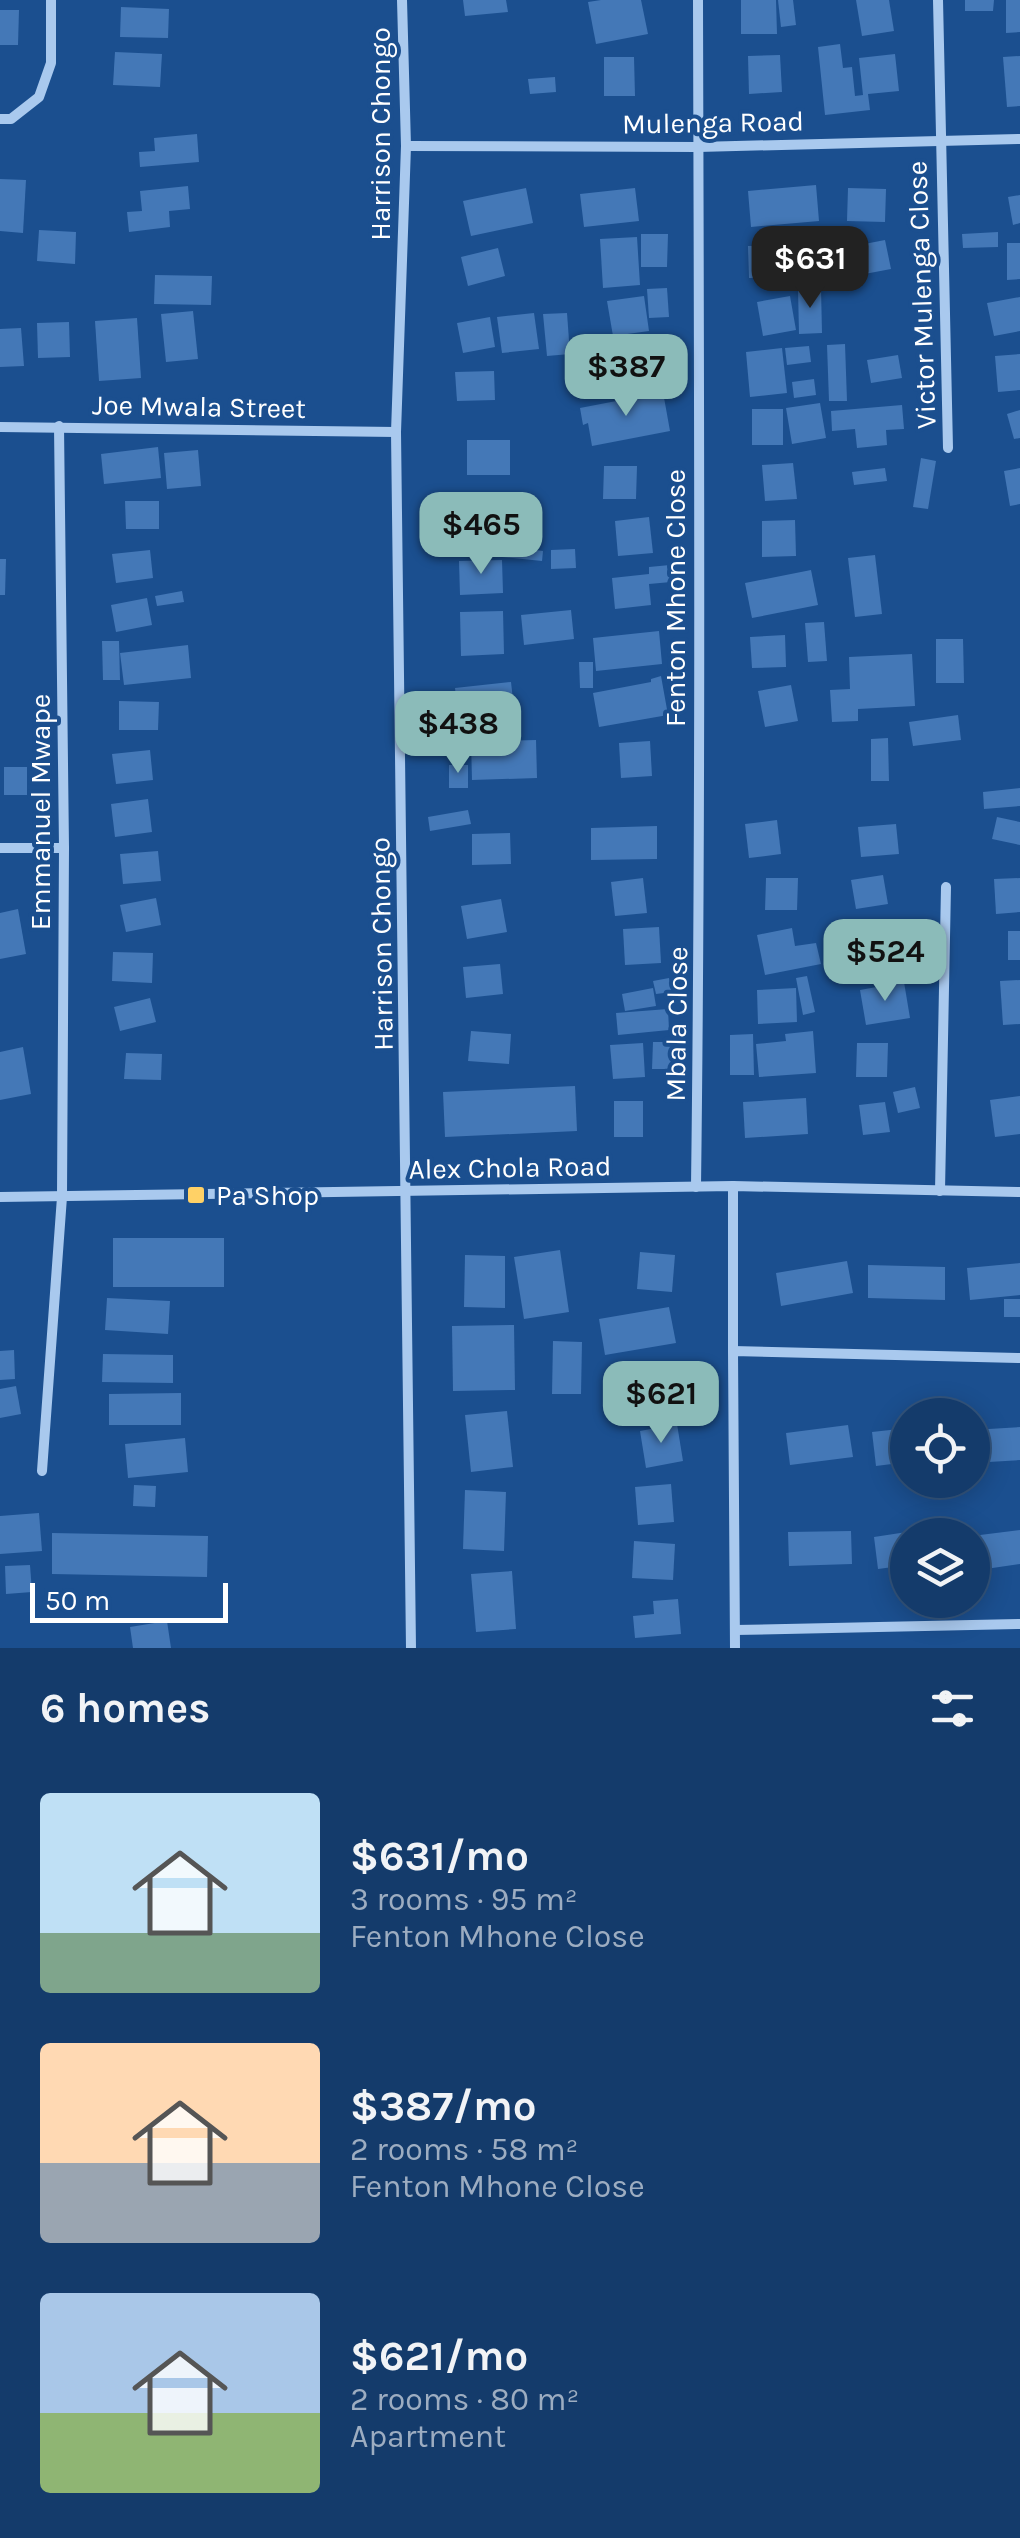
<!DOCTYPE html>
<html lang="en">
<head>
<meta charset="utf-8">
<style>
  :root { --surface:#143b6b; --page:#1d4271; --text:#f1f3f6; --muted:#9dadc1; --line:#33557e; --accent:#8bbbb9 }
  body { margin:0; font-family:Karla,sans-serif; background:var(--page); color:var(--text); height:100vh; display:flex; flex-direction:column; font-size:38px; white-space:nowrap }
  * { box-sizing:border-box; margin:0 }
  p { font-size:32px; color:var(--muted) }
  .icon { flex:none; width:55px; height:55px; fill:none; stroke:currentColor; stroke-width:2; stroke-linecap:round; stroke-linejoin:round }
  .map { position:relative; height:1648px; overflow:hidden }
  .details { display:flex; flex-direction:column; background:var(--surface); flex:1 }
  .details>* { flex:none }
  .buttons { position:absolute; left:890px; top:1398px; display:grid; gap:20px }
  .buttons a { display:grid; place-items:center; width:100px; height:100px; border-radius:50%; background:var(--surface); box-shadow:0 5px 25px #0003,0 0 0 2px var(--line); font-size:50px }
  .scale { position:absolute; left:30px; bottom:25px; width:198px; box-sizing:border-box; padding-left:10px; border:5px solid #fff; border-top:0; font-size:28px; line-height:35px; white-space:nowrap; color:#fff; -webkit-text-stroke:8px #1b4f8f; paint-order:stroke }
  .price { position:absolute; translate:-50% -85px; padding:0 22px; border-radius:20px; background:var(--accent); color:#111; font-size:32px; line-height:65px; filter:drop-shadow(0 2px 5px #0008) }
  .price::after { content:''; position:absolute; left:50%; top:60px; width:30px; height:22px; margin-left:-15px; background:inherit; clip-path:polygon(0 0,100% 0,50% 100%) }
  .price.on { background:#222; color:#fff }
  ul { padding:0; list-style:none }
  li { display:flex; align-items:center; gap:30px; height:250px; padding:0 40px }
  li span { display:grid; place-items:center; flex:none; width:280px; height:200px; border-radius:10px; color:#555 }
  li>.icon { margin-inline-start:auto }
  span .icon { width:120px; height:120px; fill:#fffc; stroke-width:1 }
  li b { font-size:42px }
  h2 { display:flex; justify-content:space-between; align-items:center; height:120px; padding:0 40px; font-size:42px }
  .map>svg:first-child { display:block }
</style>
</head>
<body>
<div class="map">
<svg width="1020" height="1648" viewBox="0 0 1020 1648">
  <rect width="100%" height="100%" fill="#1b4f8f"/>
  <g fill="#4478b7">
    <polygon points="463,0 506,0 508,12 465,16"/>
    <polygon points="601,0 641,0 648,34 596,44 588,2"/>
    <polygon points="741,0 776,0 777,34 741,34"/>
    <polygon points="778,0 793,0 796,25 781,27"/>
    <polygon points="856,0 889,0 894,31 862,36"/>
    <polygon points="965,0 994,0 993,11 965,11"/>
    <polygon points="1006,0 1020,0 1020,32 1006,33"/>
    <polygon points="121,7 169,9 168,38 120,37"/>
    <polygon points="0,10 19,10 18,45 0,45"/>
    <polygon points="840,44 843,68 852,67 855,96 863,95 859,58 895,54 899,91 868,94 870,110 825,115 818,47"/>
    <polygon points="115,52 162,54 160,87 113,85"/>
    <polygon points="780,55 782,92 749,94 748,56"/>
    <polygon points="1020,56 1020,106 1007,107 1003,57"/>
    <polygon points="604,57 634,57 635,96 604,96"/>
    <polygon points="555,77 556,92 530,94 528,79"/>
    <polygon points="197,134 199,162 140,167 139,152 155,151 154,138"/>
    <polygon points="0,179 26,180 23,233 0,231"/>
    <polygon points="816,185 819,221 751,227 748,191"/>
    <polygon points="188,186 190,209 169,211 170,227 129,232 127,212 142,211 140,191"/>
    <polygon points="526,188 533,223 471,236 463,201"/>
    <polygon points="635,188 639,221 584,227 580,194"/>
    <polygon points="848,188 886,189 885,222 847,221"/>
    <polygon points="1020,195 1020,223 1013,225 1008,197"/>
    <polygon points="39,230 76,232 75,264 37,261"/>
    <polygon points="998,232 998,247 963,248 962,234"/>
    <polygon points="641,234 668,234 667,267 641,267"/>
    <polygon points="637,237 640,285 603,288 600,239"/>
    <polygon points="885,240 891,269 854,276 849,247"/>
    <polygon points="1007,243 1020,243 1020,279 1007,280"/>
    <polygon points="819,244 819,277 749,278 748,246"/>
    <polygon points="498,248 505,276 468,286 461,257"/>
    <polygon points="155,275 212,276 211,305 154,304"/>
    <polygon points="667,288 669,317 649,318 647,289"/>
    <polygon points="798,288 821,288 822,333 799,334"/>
    <polygon points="644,296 649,331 613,336 607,301"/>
    <polygon points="790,296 796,330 763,336 757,302"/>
    <polygon points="1020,297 1020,331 994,336 987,303"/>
    <polygon points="193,311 198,359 166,362 161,314"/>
    <polygon points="534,313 539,349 502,353 497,317"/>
    <polygon points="567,313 570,354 547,356 543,314"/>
    <polygon points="490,317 495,347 463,353 457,323"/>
    <polygon points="137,318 141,378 99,381 95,321"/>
    <polygon points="69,322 70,357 38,358 37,323"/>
    <polygon points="21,328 24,366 0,367 0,329"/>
    <polygon points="845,344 847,401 829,401 827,345"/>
    <polygon points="809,346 811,362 787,365 785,348"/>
    <polygon points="782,348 787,393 750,397 746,352"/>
    <polygon points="646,353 652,387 619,392 614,359"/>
    <polygon points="1020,354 1020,390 998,392 995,356"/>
    <polygon points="898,355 902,378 871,383 867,360"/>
    <polygon points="494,371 495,400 457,401 455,372"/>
    <polygon points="814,379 816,395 794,398 792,382"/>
    <polygon points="663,392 670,431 592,446 588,423 583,425 580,408"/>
    <polygon points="820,403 826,438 792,444 786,408"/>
    <polygon points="902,405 904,429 886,430 887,445 857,448 855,429 832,431 831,411"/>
    <rect x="752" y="409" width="31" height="36"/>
    <polygon points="1020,410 1020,438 1014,439 1007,414"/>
    <rect x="467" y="440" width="43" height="35"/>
    <polygon points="158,447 161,478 104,484 101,454"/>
    <polygon points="198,450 201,486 167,489 164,453"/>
    <polygon points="921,458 936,461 928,509 913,507"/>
    <polygon points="793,463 797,499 765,501 762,465"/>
    <polygon points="604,466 637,466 636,499 603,499"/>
    <polygon points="885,468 887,481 854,485 852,472"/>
    <polygon points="1020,468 1020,504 1010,506 1004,471"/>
    <polygon points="508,493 511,530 470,533 468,496"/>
    <polygon points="125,501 159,501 159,529 126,529"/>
    <polygon points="649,517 653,553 618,556 615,521"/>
    <polygon points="795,520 796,556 762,557 762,521"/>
    <polygon points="504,546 543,551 542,561 502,557"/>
    <polygon points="575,549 576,568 551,569 551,550"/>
    <polygon points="150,550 153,578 116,583 112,554"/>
    <polygon points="875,555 882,614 855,617 848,558"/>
    <polygon points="0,559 6,559 5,595 0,595"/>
    <polygon points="502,560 503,593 460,595 459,561"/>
    <polygon points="670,565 671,582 649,584 651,605 615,609 612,578 649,574 649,567"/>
    <polygon points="811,570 818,605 752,618 745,583"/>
    <polygon points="182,591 184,602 157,606 155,596"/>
    <polygon points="147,598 152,625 116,632 111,605"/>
    <polygon points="571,610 574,639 524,645 521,615"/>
    <polygon points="503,611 504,654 461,656 460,612"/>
    <polygon points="824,622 827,661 808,662 805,623"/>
    <polygon points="659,631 662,664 596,671 593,638"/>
    <polygon points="785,635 786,667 752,668 750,637"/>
    <polygon points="936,639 963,639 964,683 936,683"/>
    <polygon points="102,641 119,641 120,680 103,680"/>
    <polygon points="188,645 191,678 124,685 120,653"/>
    <polygon points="912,654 915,706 858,709 858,721 832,722 830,690 850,689 849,657"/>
    <polygon points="579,662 593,662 593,688 580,688"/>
    <polygon points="661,676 668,715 599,727 593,693 651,682 651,679"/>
    <polygon points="511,682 515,717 459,724 455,688"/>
    <polygon points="791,685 798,721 765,727 758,691"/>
    <polygon points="119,701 159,702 158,730 119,730"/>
    <polygon points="958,715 961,740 913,746 909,722"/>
    <polygon points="888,738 889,781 871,781 871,739"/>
    <polygon points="536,740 537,778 472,780 471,742"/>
    <polygon points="650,741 652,776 621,778 619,743"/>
    <polygon points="150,750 153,780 116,784 112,754"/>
    <rect x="449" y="765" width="19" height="23"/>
    <rect x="4" y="767" width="23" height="28"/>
    <polygon points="1020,788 1020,806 984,809 983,792"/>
    <polygon points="148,799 152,832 115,837 111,804"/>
    <polygon points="468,810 471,824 430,831 428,817"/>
    <polygon points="997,817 1020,822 1020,845 992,839"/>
    <polygon points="777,820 781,854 749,858 745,824"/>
    <polygon points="896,824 899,854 861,857 858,827"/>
    <polygon points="657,826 657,859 591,860 591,828"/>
    <polygon points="510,833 511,864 472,865 472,834"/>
    <polygon points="158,851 161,881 123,884 120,854"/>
    <polygon points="883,875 888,904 856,909 851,880"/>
    <polygon points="643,878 647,913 615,916 611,882"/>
    <polygon points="766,878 798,878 797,910 765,910"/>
    <polygon points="1020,878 1020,912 996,914 994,879"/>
    <polygon points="156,898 161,925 126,932 120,905"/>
    <polygon points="501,899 507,932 467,939 461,906"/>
    <polygon points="18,909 26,954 0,959 0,913"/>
    <polygon points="901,922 906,963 862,968 857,927"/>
    <polygon points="659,927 661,963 625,965 623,929"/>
    <polygon points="792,928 795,946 816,943 821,964 765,975 757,935"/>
    <rect x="1008" y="931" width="12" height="29"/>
    <polygon points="113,952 153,953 152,983 112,981"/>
    <polygon points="500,964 503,994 466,998 463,967"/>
    <polygon points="807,976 815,1012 803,1015 796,978"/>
    <polygon points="669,978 672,992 656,994 653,981"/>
    <polygon points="1020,980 1020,1024 1003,1025 1000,981"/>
    <polygon points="904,982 910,1018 866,1025 860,990"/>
    <polygon points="653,988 656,1006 625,1011 622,994"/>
    <polygon points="796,988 797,1022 758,1024 757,990"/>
    <polygon points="150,998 156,1022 120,1031 114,1007"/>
    <polygon points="668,1009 669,1030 618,1035 616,1013"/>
    <polygon points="471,1031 511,1034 509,1064 468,1061"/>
    <polygon points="813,1031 816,1073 759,1077 756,1044 786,1041 785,1034"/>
    <polygon points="753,1034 754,1075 730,1075 730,1035"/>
    <polygon points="653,1042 672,1042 671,1069 652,1069"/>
    <polygon points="643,1043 645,1077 613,1079 610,1045"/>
    <polygon points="857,1043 888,1043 887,1077 856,1077"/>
    <polygon points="23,1047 31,1094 0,1100 0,1052"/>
    <polygon points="126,1053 162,1054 161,1080 124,1079"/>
    <polygon points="575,1086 577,1131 445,1137 443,1092"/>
    <polygon points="915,1087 920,1108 898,1113 893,1092"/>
    <polygon points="1020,1096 1020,1134 995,1137 990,1100"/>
    <polygon points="806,1098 808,1134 745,1138 743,1102"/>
    <rect x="614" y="1101" width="29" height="36"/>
    <polygon points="885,1102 890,1132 863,1135 859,1105"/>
    <rect x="113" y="1238" width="111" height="49"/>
    <polygon points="560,1250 569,1312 524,1319 514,1257"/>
    <polygon points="640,1252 675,1255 672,1292 637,1289"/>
    <polygon points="465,1255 505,1256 505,1308 464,1307"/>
    <polygon points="847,1261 853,1293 781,1306 776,1273"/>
    <polygon points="1020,1263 1020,1295 970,1300 967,1268"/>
    <polygon points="868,1265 945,1267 945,1300 868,1298"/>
    <polygon points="107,1298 170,1301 168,1334 105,1330"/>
    <rect x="1004" y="1299" width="16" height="18"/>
    <polygon points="669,1307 676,1343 605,1355 599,1319"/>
    <polygon points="514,1325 515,1390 453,1391 452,1326"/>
    <polygon points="553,1341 582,1342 581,1394 552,1394"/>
    <polygon points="14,1350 15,1379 0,1380 0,1351"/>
    <polygon points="103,1354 173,1355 173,1383 102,1382"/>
    <polygon points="648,1369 682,1371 679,1410 646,1408"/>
    <polygon points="16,1386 21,1414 0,1418 0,1389"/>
    <polygon points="181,1393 181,1425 109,1425 109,1394"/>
    <polygon points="507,1411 513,1467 471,1472 465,1415"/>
    <polygon points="677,1424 683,1461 646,1468 640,1431"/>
    <polygon points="848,1425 853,1457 790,1465 786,1433"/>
    <polygon points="1020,1427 1020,1460 972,1463 972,1430"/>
    <polygon points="908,1428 908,1462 876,1466 872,1432"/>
    <polygon points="185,1438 188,1472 128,1478 125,1444"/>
    <polygon points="671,1484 674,1522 638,1525 635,1487"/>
    <polygon points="134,1485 156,1486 155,1507 133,1506"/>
    <polygon points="465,1490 506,1492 504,1551 463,1549"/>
    <polygon points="39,1513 42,1551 0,1554 0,1516"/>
    <polygon points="946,1526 947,1535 908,1535 908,1565 878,1569 874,1537"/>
    <polygon points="1020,1530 1020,1564 972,1571 972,1536"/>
    <polygon points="851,1531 852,1564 789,1566 788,1532"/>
    <polygon points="52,1533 208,1536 207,1577 52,1574"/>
    <polygon points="634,1541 675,1544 673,1580 632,1578"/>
    <polygon points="30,1565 32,1592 6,1594 5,1566"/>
    <polygon points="512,1571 516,1629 476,1632 471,1574"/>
    <polygon points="678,1599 681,1634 635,1638 633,1616 654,1614 653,1601"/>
    <polygon points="167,1621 171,1648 133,1648 130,1627"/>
  </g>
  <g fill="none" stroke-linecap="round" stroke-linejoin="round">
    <g stroke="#a9c9ee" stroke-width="10">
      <polyline points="402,0 406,146 396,432 411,1648"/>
      <polyline points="938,0 948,448"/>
      <polyline points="0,119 11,119 39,97 51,63 51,0"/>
      <polyline points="406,146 698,147 1020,139"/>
      <polyline points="0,427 396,432"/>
      <polyline points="0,848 64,848"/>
      <path d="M696 1187C701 792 699 396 698 0"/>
      <polyline points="940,1191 946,887"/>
      <polyline points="0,1197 733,1186 1020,1192"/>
      <polyline points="733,1351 733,1186"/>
      <polyline points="42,1471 62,1197 64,848 59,426"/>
      <polyline points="735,1630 1020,1624"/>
      <polyline points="735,1648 733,1351 1020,1358"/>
    </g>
  </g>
  <rect fill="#ffd166" stroke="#1b4f8f" stroke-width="4" x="186" y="1185" width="20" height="20" rx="5"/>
  <g text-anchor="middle" stroke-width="8" stroke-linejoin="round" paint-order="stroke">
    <g font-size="28" fill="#fff" stroke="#1b4f8f">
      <text transform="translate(713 122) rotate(-1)" y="10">Mulenga Road</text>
      <text transform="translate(380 134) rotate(-90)" y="10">Harrison Chongo</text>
      <text transform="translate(921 295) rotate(-92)" y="10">Victor Mulenga Close</text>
      <text transform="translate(199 406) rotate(1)" y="10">Joe Mwala Street</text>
      <text transform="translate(675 598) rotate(-90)" y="10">Fenton Mhone Close</text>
      <text transform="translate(40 812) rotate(-90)" y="10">Emmanuel Mwape</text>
      <text transform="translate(381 944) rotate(-91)" y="10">Harrison Chongo</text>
      <text transform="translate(676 1024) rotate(-89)" y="10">Mbala Close</text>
      <text transform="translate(510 1167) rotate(-1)" y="10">Alex Chola Road</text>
    </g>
    <g font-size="28" fill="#fff" stroke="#1b4f8f" text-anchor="start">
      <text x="216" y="1205">Pa Shop</text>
    </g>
  </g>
</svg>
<div class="buttons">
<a><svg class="icon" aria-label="locate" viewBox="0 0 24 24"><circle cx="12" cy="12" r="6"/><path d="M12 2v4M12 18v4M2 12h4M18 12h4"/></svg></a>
<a><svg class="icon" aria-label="layers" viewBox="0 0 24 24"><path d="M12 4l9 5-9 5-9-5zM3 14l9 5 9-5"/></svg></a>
</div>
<div class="scale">50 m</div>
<b class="price on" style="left:810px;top:311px">$631</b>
<b class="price" style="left:626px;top:419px">$387</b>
<b class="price" style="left:481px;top:577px">$465</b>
<b class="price" style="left:458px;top:776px">$438</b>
<b class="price" style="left:885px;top:1004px">$524</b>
<b class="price" style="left:661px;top:1446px">$621</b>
</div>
<section class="details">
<h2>6 homes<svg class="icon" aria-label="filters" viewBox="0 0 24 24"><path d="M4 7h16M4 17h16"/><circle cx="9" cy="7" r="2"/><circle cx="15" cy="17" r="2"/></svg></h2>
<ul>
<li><span style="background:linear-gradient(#bfe0f5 70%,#7fa58c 0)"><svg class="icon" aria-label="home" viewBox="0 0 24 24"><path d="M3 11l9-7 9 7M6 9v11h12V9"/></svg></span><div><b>$631/mo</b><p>3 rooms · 95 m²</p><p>Fenton Mhone Close</p></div></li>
<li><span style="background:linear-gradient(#ffd9b3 60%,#9aa5b1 0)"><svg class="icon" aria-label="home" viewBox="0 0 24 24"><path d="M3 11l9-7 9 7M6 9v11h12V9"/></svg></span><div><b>$387/mo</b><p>2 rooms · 58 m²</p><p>Fenton Mhone Close</p></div></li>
<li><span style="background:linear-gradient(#a9c7e8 60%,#8fb573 0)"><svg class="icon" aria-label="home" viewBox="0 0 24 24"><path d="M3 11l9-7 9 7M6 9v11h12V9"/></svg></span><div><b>$621/mo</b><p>2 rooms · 80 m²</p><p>Apartment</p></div></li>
</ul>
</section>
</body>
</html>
